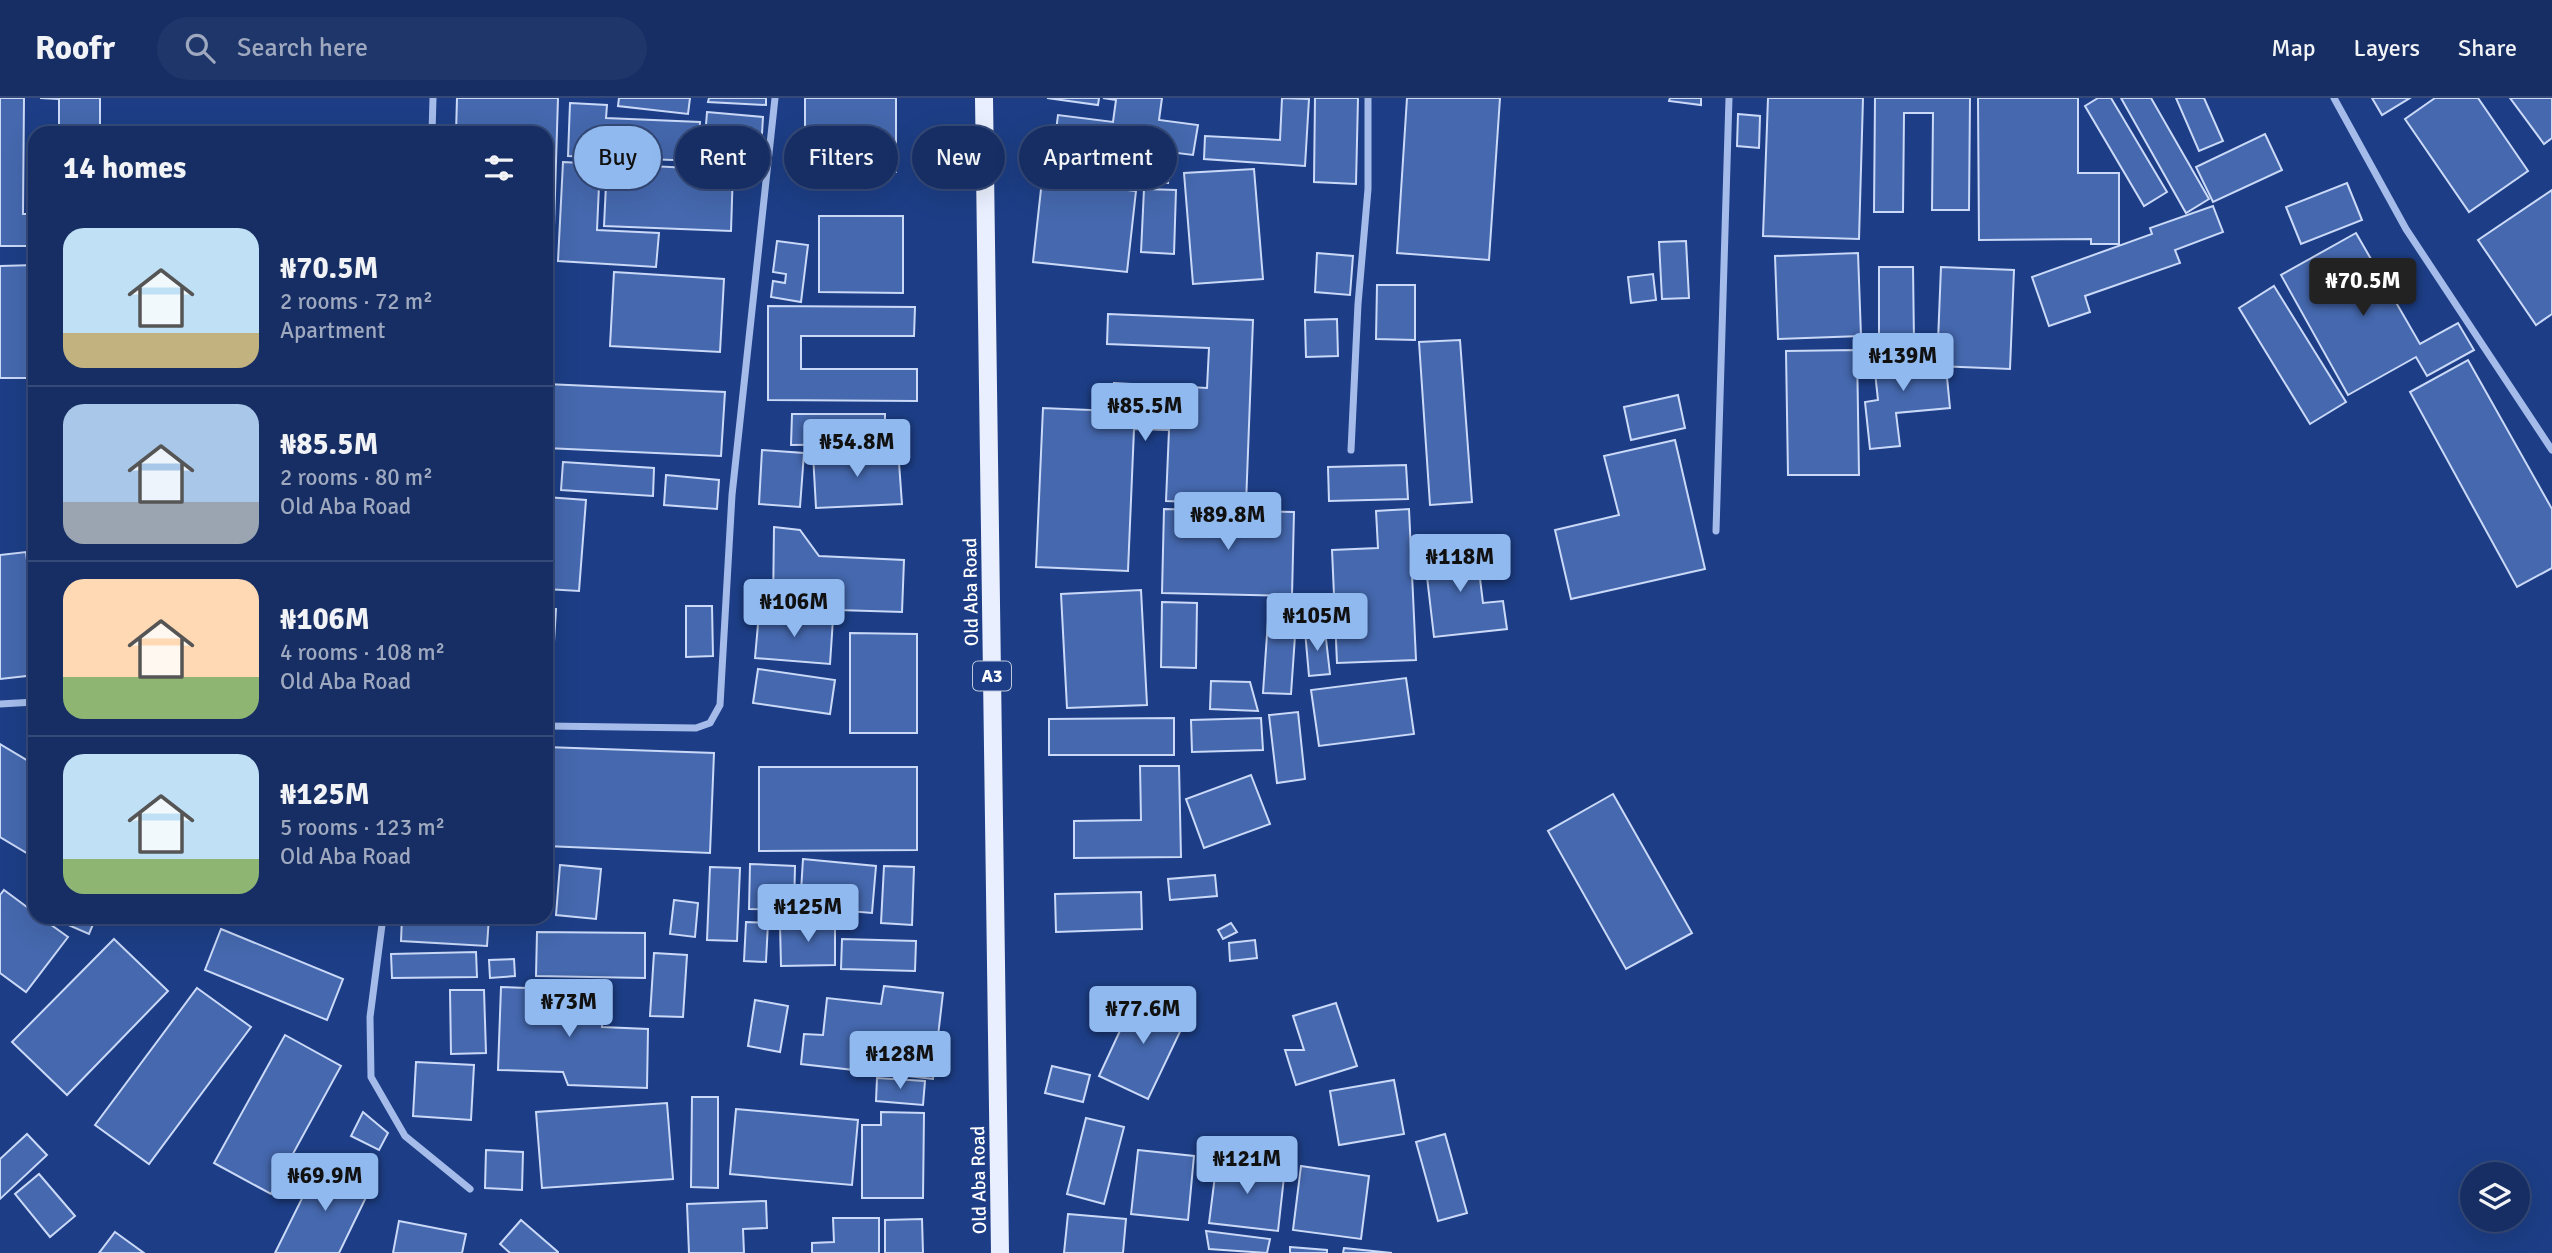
<!DOCTYPE html>
<html lang="en">
<head>
<meta charset="utf-8">
<style>
  :root { --surface:#162e64; --page:#1f366a; --text:#f1f3f6; --muted:#9ea8bf; --line:#354a78; --accent:#90b9f0 }
  body { margin:0; font-family:Signika,sans-serif; background:var(--page); color:var(--text); height:100vh; display:flex; flex-direction:column; font-size:26px; white-space:nowrap }
  * { box-sizing:border-box; margin:0 }
  p { font-size:23px; color:var(--muted) }
  .icon { flex:none; width:38px; height:38px; fill:none; stroke:currentColor; stroke-width:2; stroke-linecap:round; stroke-linejoin:round }
  .map { position:relative; flex:1; overflow:hidden }
  .sheet { position:absolute; left:28px; top:28px; width:525px; height:798px; display:flex; flex-direction:column; background:var(--surface); border-radius:21px; box-shadow:0 7px 28px #0002,0 0 0 2px var(--line) }
  .sheet>* { flex:none }
  .hud { position:absolute; left:574px; top:28px; width:665px; height:63px; display:flex; gap:14px }
  .buttons { position:absolute; left:2460px; top:1064px; display:grid; gap:14px }
  .buttons a { display:grid; place-items:center; width:70px; height:70px; border-radius:50%; background:var(--surface); box-shadow:0 7px 28px #0002,0 0 0 2px var(--line); font-size:35px }
  .price { position:absolute; translate:-50% -60px; padding:0 16px; border-radius:7px; background:var(--accent); color:#111; font-size:23px; line-height:46px; filter:drop-shadow(0 2px 4px #0008) }
  .price::after { content:''; position:absolute; left:50%; top:42px; width:21px; height:16px; margin-left:-10px; background:inherit; clip-path:polygon(0 0,100% 0,50% 100%) }
  .price.selected { background:#222; color:#fff }
  ul { padding:0; list-style:none }
  li { display:flex; align-items:center; gap:21px; height:175px; padding:0 35px }
  li+li { border-top:2px solid var(--line) }
  li span { display:grid; place-items:center; flex:none; width:196px; height:140px; border-radius:21px; color:#555 }
  li>.icon { margin-inline-start:auto }
  span .icon { width:84px; height:84px; fill:#fffc; stroke-width:1 }
  li b { font-size:30px }
  h2 { display:flex; justify-content:space-between; align-items:center; height:84px; padding:0 35px; font-size:30px }
  .tag { padding:0 24px; border-radius:32px; background:var(--surface); box-shadow:0 7px 28px #0002,0 0 0 2px var(--line); font-size:24px; line-height:63px }
  .tag.selected { background:var(--accent); color:#111 }
  header { display:flex; align-items:center; gap:42px; box-sizing:border-box; height:98px; padding:0 35px; background:var(--surface); border-bottom:2px solid var(--line) }
  header strong { font-size:33px }
  nav { display:flex; gap:38px; margin-inline-start:auto; font-size:24px }
  .search { width:490px; height:63px; background:var(--page); display:flex; align-items:center; gap:18px; box-sizing:border-box; padding:0 24px; border-radius:38px; color:var(--muted); font-size:26px }
  .map>svg:first-child { display:block }
</style>
</head>
<body>
<header>
<strong>Roofr</strong>
<div class="search"><svg class="icon" aria-label="search" viewBox="0 0 24 24"><circle cx="10" cy="10" r="6"/><path d="M15 15l6 6"/></svg>Search here</div>
<nav><a>Map</a><a>Layers</a><a>Share</a></nav>
</header>
<div class="map">
<svg width="2552" height="1155" viewBox="0 0 2552 1155">
  <rect width="100%" height="100%" fill="#1d3e86"/>
  <g fill="#4568ae" stroke="#cad9f8" stroke-width="2">
    <polygon points="0,0 24,0 23,116 35,116 35,148 0,148"/>
    <polygon points="40,0 100,0 100,35 59,35 59,1"/>
    <polygon points="457,0 558,0 553,160 546,160 546,35 456,35"/>
    <polygon points="619,0 690,0 688,16 618,8"/>
    <polygon points="709,0 766,0 766,7 708,4"/>
    <rect x="805" y="0" width="91" height="74"/>
    <polygon points="1047,0 1099,0 1098,7"/>
    <polygon points="1103,0 1162,0 1159,22 1198,27 1193,57 1055,40 1058,17 1113,24 1116,2"/>
    <polygon points="1282,0 1309,1 1305,68 1204,61 1205,38 1280,42"/>
    <polygon points="1315,0 1358,0 1356,86 1314,84"/>
    <polygon points="1407,0 1500,0 1489,162 1397,155"/>
    <polygon points="1670,0 1701,0 1701,7 1669,3"/>
    <polygon points="1768,0 1863,0 1859,141 1763,138"/>
    <polygon points="1875,0 1970,0 1969,112 1932,112 1933,15 1904,15 1903,114 1874,114"/>
    <polygon points="1978,0 2078,0 2078,75 2119,75 2119,146 2091,146 2091,141 1979,142"/>
    <polygon points="2098,0 2111,0 2167,94 2144,108 2085,8"/>
    <polygon points="2121,0 2151,0 2209,101 2186,115"/>
    <polygon points="2176,0 2204,0 2223,43 2199,53"/>
    <polygon points="2372,0 2410,0 2382,17"/>
    <polygon points="2435,0 2478,0 2528,73 2469,114 2405,21"/>
    <polygon points="2510,0 2552,0 2552,40 2544,46"/>
    <polygon points="570,5 607,7 606,20 700,24 698,63 568,58"/>
    <polygon points="707,14 763,19 760,69 703,65"/>
    <polygon points="1738,16 1760,18 1759,50 1737,48"/>
    <rect x="192" y="29" width="28" height="6"/>
    <polygon points="2265,36 2282,72 2213,104 2196,69"/>
    <polygon points="1041,51 1170,59 1168,85 1039,76"/>
    <polygon points="563,64 600,66 597,132 659,135 656,169 558,163"/>
    <polygon points="607,66 733,72 731,133 604,128"/>
    <polygon points="1254,71 1263,181 1193,186 1184,75"/>
    <polygon points="1042,82 1136,93 1127,174 1033,164"/>
    <polygon points="2347,85 2362,122 2301,146 2286,109"/>
    <polygon points="1144,91 1176,92 1174,156 1141,154"/>
    <polygon points="2552,92 2552,216 2536,227 2478,142"/>
    <polygon points="2213,108 2223,134 2175,152 2180,165 2085,198 2090,214 2049,228 2032,179 2152,136 2150,130"/>
    <polygon points="819,118 903,118 903,195 819,194"/>
    <polygon points="2356,135 2420,246 2458,225 2474,252 2427,278 2416,259 2348,297 2281,177"/>
    <polygon points="777,143 808,147 801,204 771,199 773,183 785,185 786,176 773,174"/>
    <polygon points="1686,143 1689,200 1662,201 1659,144"/>
    <polygon points="1317,155 1353,158 1350,197 1315,194"/>
    <polygon points="1858,155 1861,238 1778,241 1775,158"/>
    <polygon points="35,167 35,280 0,280 0,168"/>
    <polygon points="1879,169 1913,169 1914,244 1879,244"/>
    <polygon points="1941,169 2014,172 2010,271 1937,268"/>
    <polygon points="614,174 724,181 720,254 610,248"/>
    <polygon points="1653,176 1656,202 1631,205 1628,179"/>
    <polygon points="1377,187 1415,187 1415,242 1376,241"/>
    <polygon points="2274,188 2346,304 2310,326 2239,210"/>
    <polygon points="768,208 915,209 914,238 801,238 801,271 917,271 917,303 768,302"/>
    <polygon points="1108,216 1253,222 1246,406 1166,403 1169,332 1134,331 1128,473 1036,469 1043,310 1114,313 1114,285 1207,290 1209,250 1107,246"/>
    <polygon points="1337,221 1338,258 1306,259 1305,222"/>
    <polygon points="1460,242 1472,404 1430,407 1419,244"/>
    <polygon points="1925,250 1928,271 1946,269 1950,310 1896,315 1900,348 1870,351 1865,304 1878,302 1873,256"/>
    <polygon points="1857,252 1859,377 1788,377 1786,253"/>
    <polygon points="2468,262 2552,411 2552,470 2517,489 2410,294"/>
    <polygon points="546,286 725,294 721,358 546,350"/>
    <polygon points="1678,297 1685,330 1631,342 1624,309"/>
    <polygon points="792,316 885,316 885,346 791,347"/>
    <polygon points="1675,342 1705,471 1571,501 1555,432 1619,417 1604,358"/>
    <polygon points="898,351 902,406 816,410 813,356"/>
    <polygon points="762,352 804,355 800,409 759,406"/>
    <polygon points="563,364 654,370 653,398 561,392"/>
    <polygon points="1406,367 1408,401 1329,403 1328,369"/>
    <polygon points="666,377 719,382 717,411 664,407"/>
    <polygon points="546,399 586,402 579,493 546,491"/>
    <polygon points="1164,411 1294,414 1292,498 1162,495"/>
    <polygon points="1409,411 1416,562 1337,565 1332,452 1378,450 1376,413"/>
    <polygon points="774,429 800,432 819,458 904,462 902,514 773,510"/>
    <polygon points="1476,448 1483,505 1503,503 1507,531 1434,539 1424,453"/>
    <polygon points="26,454 35,530 35,577 0,581 0,457"/>
    <polygon points="1141,492 1147,607 1067,610 1061,496"/>
    <polygon points="1162,504 1197,505 1196,570 1161,569"/>
    <polygon points="1269,507 1297,509 1291,596 1263,595"/>
    <polygon points="686,508 712,508 713,558 686,559"/>
    <polygon points="546,511 556,511 550,610 546,610"/>
    <polygon points="759,515 833,521 830,566 755,560"/>
    <polygon points="1325,532 1330,576 1309,578 1305,533"/>
    <polygon points="850,535 917,536 917,635 850,635"/>
    <polygon points="758,571 835,582 830,616 753,605"/>
    <polygon points="1406,580 1414,636 1319,648 1311,592"/>
    <polygon points="1211,583 1250,584 1258,613 1210,611"/>
    <polygon points="1298,614 1305,681 1277,685 1269,617"/>
    <polygon points="1174,620 1174,657 1049,657 1049,621"/>
    <polygon points="1261,620 1263,652 1192,654 1191,622"/>
    <polygon points="0,646 35,667 35,760 0,739"/>
    <polygon points="546,649 714,655 710,755 546,748"/>
    <polygon points="1140,668 1179,668 1181,759 1074,760 1074,723 1141,722"/>
    <polygon points="759,669 917,669 917,752 759,753"/>
    <polygon points="1251,677 1270,726 1204,750 1186,701"/>
    <polygon points="1613,696 1692,835 1626,871 1548,733"/>
    <polygon points="803,761 876,768 872,815 800,809"/>
    <polygon points="750,766 795,768 794,812 749,811"/>
    <polygon points="560,767 601,771 596,821 556,817"/>
    <polygon points="884,768 914,769 912,827 881,825"/>
    <polygon points="710,769 740,770 737,843 707,842"/>
    <polygon points="1215,777 1217,798 1170,802 1168,781"/>
    <polygon points="4,792 35,815 35,819 40,819 68,839 26,894 0,875 0,797"/>
    <polygon points="1141,794 1142,831 1056,834 1055,796"/>
    <polygon points="674,802 698,805 695,839 670,836"/>
    <polygon points="69,819 96,819 89,836 66,826"/>
    <polygon points="402,819 489,819 487,848 401,843"/>
    <polygon points="746,824 768,825 766,864 744,863"/>
    <polygon points="835,825 835,867 781,868 780,826"/>
    <polygon points="1231,825 1237,834 1223,841 1218,832"/>
    <polygon points="221,831 343,881 327,922 205,872"/>
    <polygon points="537,834 645,835 645,880 536,878"/>
    <polygon points="114,841 168,893 67,997 12,944"/>
    <polygon points="842,841 916,843 915,873 841,871"/>
    <polygon points="1255,842 1257,860 1230,863 1229,845"/>
    <polygon points="476,854 477,879 392,880 391,856"/>
    <polygon points="654,855 687,857 683,919 650,918"/>
    <polygon points="514,861 515,878 490,880 489,862"/>
    <polygon points="884,888 943,895 933,981 801,966 804,936 823,937 827,900 881,906"/>
    <polygon points="501,889 603,893 602,929 648,931 647,990 568,987 563,974 498,972"/>
    <polygon points="197,890 251,929 149,1066 95,1027"/>
    <polygon points="450,892 484,892 486,955 451,956"/>
    <polygon points="1137,896 1187,919 1148,1001 1099,978"/>
    <polygon points="755,902 788,908 780,954 748,948"/>
    <polygon points="1336,905 1357,968 1296,987 1285,952 1304,952 1293,918"/>
    <polygon points="285,937 341,968 271,1096 214,1065"/>
    <polygon points="416,964 474,967 471,1022 413,1018"/>
    <polygon points="1052,968 1090,977 1083,1004 1045,995"/>
    <polygon points="877,980 925,983 923,1007 876,1003"/>
    <polygon points="1394,982 1404,1036 1339,1047 1330,993"/>
    <polygon points="692,999 718,999 718,1090 691,1089"/>
    <polygon points="667,1005 673,1081 542,1090 536,1014"/>
    <polygon points="736,1011 858,1022 852,1087 730,1076"/>
    <polygon points="363,1014 388,1035 379,1052 351,1038"/>
    <polygon points="881,1014 924,1015 923,1100 862,1100 862,1027 881,1027"/>
    <polygon points="1086,1020 1124,1029 1104,1106 1067,1096"/>
    <polygon points="27,1036 47,1057 0,1101 0,1061"/>
    <polygon points="1445,1036 1467,1115 1438,1123 1416,1044"/>
    <polygon points="486,1052 523,1054 522,1092 485,1090"/>
    <polygon points="1138,1052 1194,1058 1188,1122 1131,1116"/>
    <polygon points="321,1062 372,1087 339,1155 275,1155"/>
    <polygon points="1217,1062 1285,1070 1278,1133 1209,1125"/>
    <polygon points="1301,1068 1369,1078 1361,1141 1293,1132"/>
    <polygon points="39,1076 75,1118 50,1139 15,1096"/>
    <polygon points="766,1103 767,1130 743,1131 744,1155 689,1155 687,1106"/>
    <polygon points="1068,1116 1126,1121 1123,1155 1064,1155"/>
    <polygon points="833,1120 879,1120 879,1155 812,1155 812,1145 834,1144"/>
    <polygon points="922,1121 923,1155 885,1155 885,1122"/>
    <polygon points="521,1122 558,1154 558,1155 510,1155 500,1146"/>
    <polygon points="399,1123 466,1136 462,1155 393,1155"/>
    <polygon points="1206,1133 1270,1141 1267,1155 1209,1151"/>
    <polygon points="115,1134 144,1155 99,1155"/>
    <polygon points="1290,1149 1327,1152 1327,1155 1290,1155"/>
    <polygon points="1344,1150 1392,1155 1343,1155"/>
  </g>
  <g fill="none" stroke-linecap="round" stroke-linejoin="round">
    <g stroke="#a5bceb" stroke-width="7">
      <polyline points="2334,0 2406,131 2552,352"/>
      <polyline points="432,35 433,0"/>
      <polyline points="1351,352 1358,206 1368,91 1368,0"/>
      <polyline points="1716,433 1729,0"/>
      <polyline points="0,606 35,604"/>
      <polyline points="546,628 696,630 710,625 720,607 732,397 775,0"/>
      <polyline points="383,819 370,919 371,979 405,1038 470,1091"/>
    </g>
    <polyline stroke="#e9effe" stroke-width="18" points="984,0 1000,1155"/>
  </g>
  <g text-anchor="middle" stroke-width="5" stroke-linejoin="round" paint-order="stroke">
    <rect fill="#1d3e86" stroke="#bbc5db" stroke-width="2" x="973" y="563.5" width="38" height="29" rx="5"/>
    <g font-size="18" font-weight="bold" fill="#fff">
      <text x="992" y="584">A3</text>
    </g>
    <g font-size="19" fill="#fff" stroke="#1d3e86">
      <text transform="translate(970 494) rotate(-91)" y="7">Old Aba Road</text>
      <text transform="translate(978 1082) rotate(-91)" y="7">Old Aba Road</text>
    </g>
  </g>
</svg>
<div class="buttons">
<a><svg class="icon" aria-label="layers" viewBox="0 0 24 24"><path d="M12 4l9 5-9 5-9-5zM3 14l9 5 9-5"/></svg></a>
</div>
<b class="price selected" style="left:2363px;top:220px">₦70.5M</b>
<b class="price" style="left:1903px;top:295px">₦139M</b>
<b class="price" style="left:1145px;top:345px">₦85.5M</b>
<b class="price" style="left:857px;top:381px">₦54.8M</b>
<b class="price" style="left:1228px;top:454px">₦89.8M</b>
<b class="price" style="left:1460px;top:496px">₦118M</b>
<b class="price" style="left:794px;top:541px">₦106M</b>
<b class="price" style="left:1317px;top:555px">₦105M</b>
<b class="price" style="left:808px;top:846px">₦125M</b>
<b class="price" style="left:569px;top:941px">₦73M</b>
<b class="price" style="left:1143px;top:948px">₦77.6M</b>
<b class="price" style="left:900px;top:993px">₦128M</b>
<b class="price" style="left:1247px;top:1098px">₦121M</b>
<b class="price" style="left:325px;top:1115px">₦69.9M</b>
<div class="hud">
<a class="tag selected">Buy</a>
<a class="tag">Rent</a>
<a class="tag">Filters</a>
<a class="tag">New</a>
<a class="tag">Apartment</a>
</div>
<section class="sheet">
<h2>14 homes<svg class="icon" aria-label="filters" viewBox="0 0 24 24"><path d="M4 7h16M4 17h16"/><circle cx="9" cy="7" r="2"/><circle cx="15" cy="17" r="2"/></svg></h2>
<ul>
<li><span style="background:linear-gradient(#bfe0f5 75%,#c2b280 0)"><svg class="icon" aria-label="home" viewBox="0 0 24 24"><path d="M3 11l9-7 9 7M6 9v11h12V9"/></svg></span><div><b>₦70.5M</b><p>2 rooms · 72 m²</p><p>Apartment</p></div></li>
<li><span style="background:linear-gradient(#a9c7e8 70%,#9aa5b1 0)"><svg class="icon" aria-label="home" viewBox="0 0 24 24"><path d="M3 11l9-7 9 7M6 9v11h12V9"/></svg></span><div><b>₦85.5M</b><p>2 rooms · 80 m²</p><p>Old Aba Road</p></div></li>
<li><span style="background:linear-gradient(#ffd9b3 70%,#8fb573 0)"><svg class="icon" aria-label="home" viewBox="0 0 24 24"><path d="M3 11l9-7 9 7M6 9v11h12V9"/></svg></span><div><b>₦106M</b><p>4 rooms · 108 m²</p><p>Old Aba Road</p></div></li>
<li><span style="background:linear-gradient(#bfe0f5 75%,#8fb573 0)"><svg class="icon" aria-label="home" viewBox="0 0 24 24"><path d="M3 11l9-7 9 7M6 9v11h12V9"/></svg></span><div><b>₦125M</b><p>5 rooms · 123 m²</p><p>Old Aba Road</p></div></li>
</ul>
</section>
</div>
</body>
</html>
